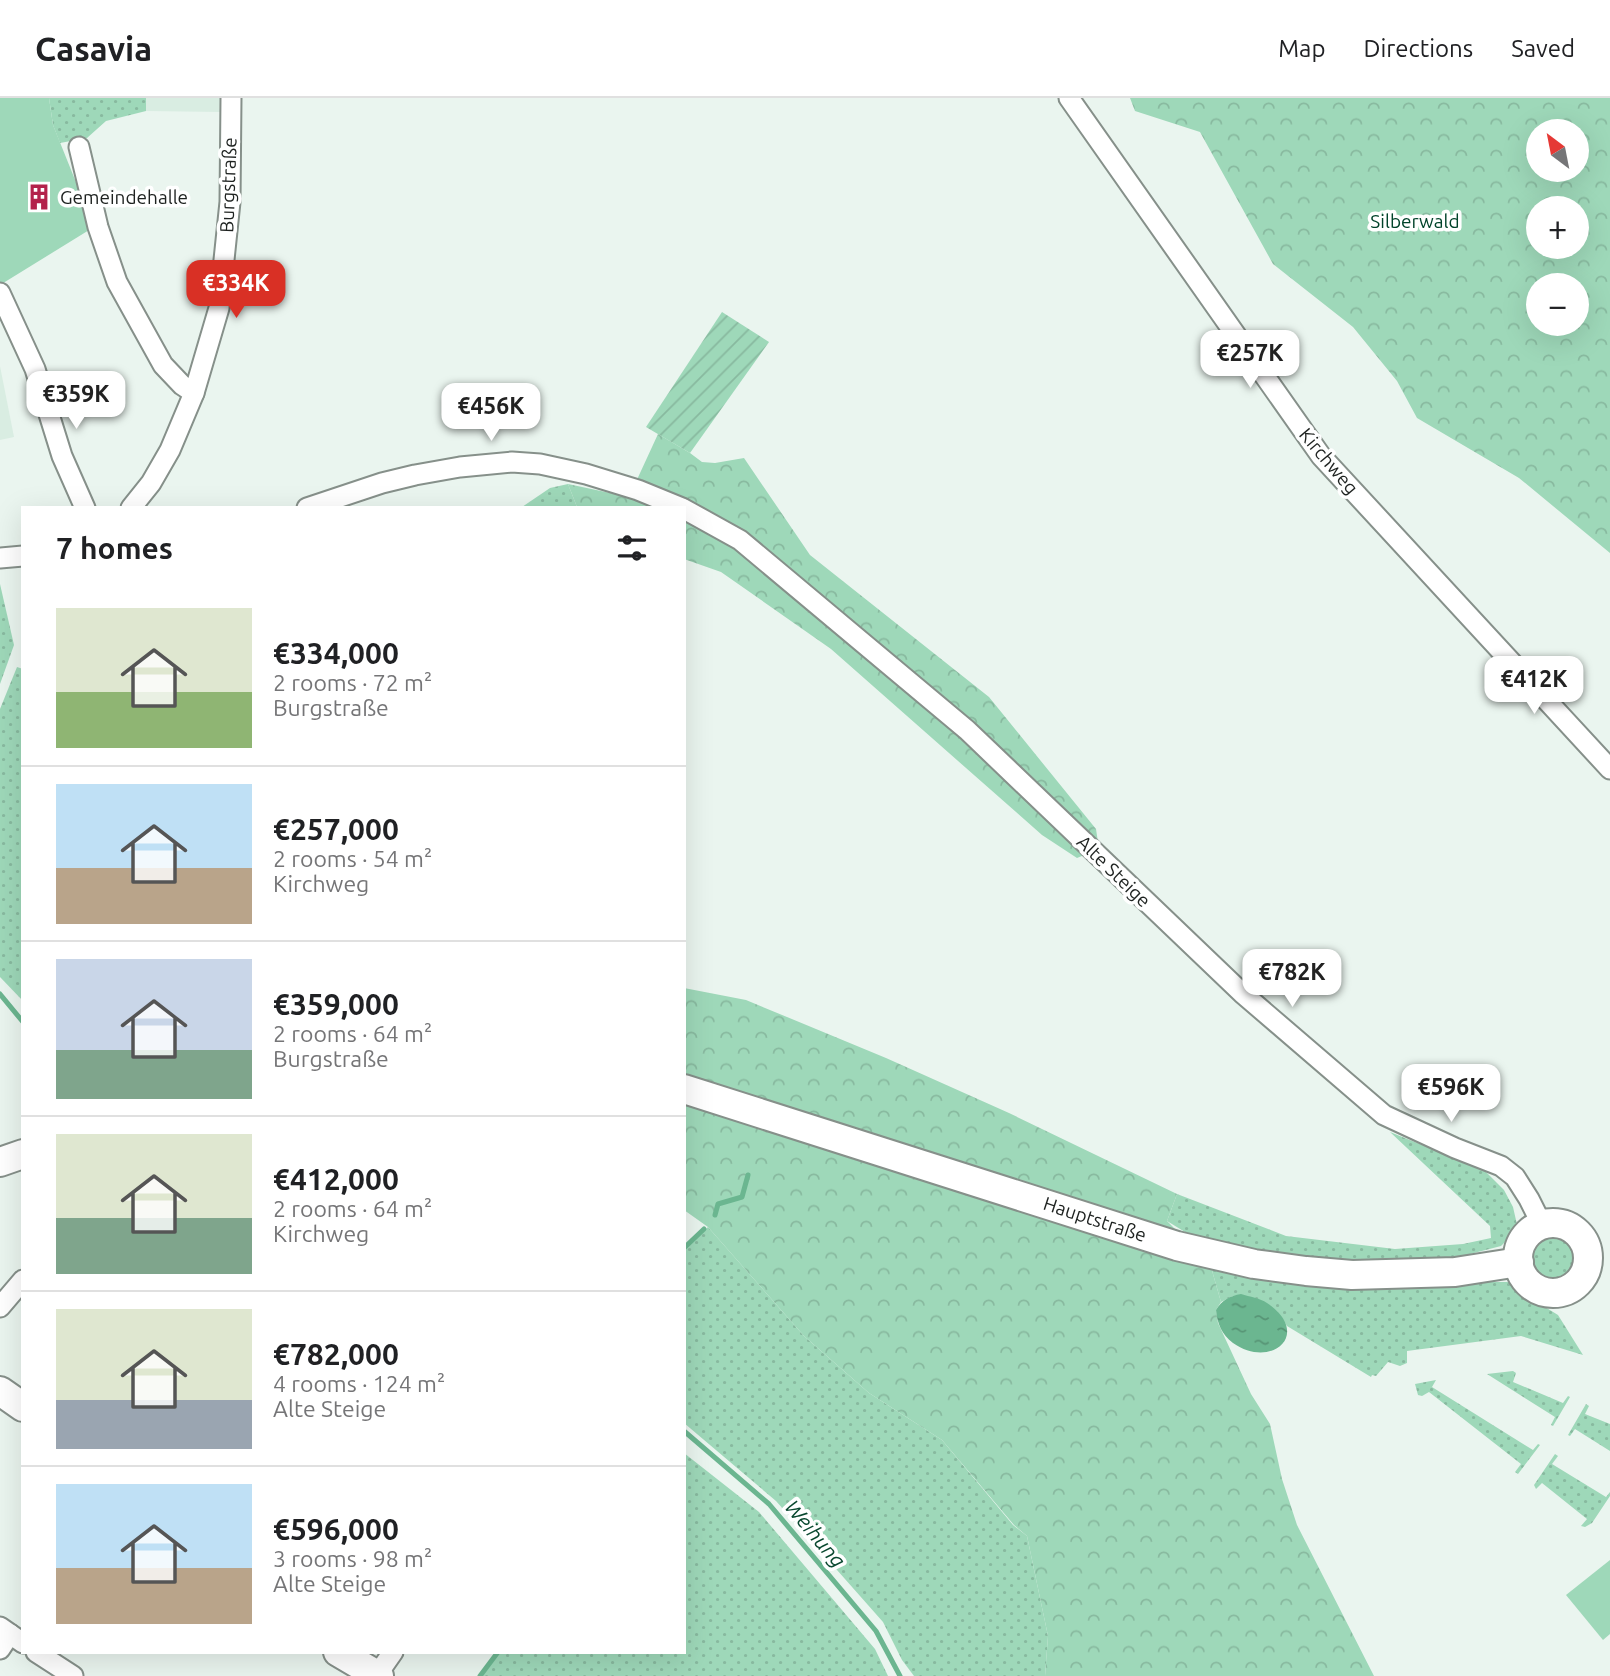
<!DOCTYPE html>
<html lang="en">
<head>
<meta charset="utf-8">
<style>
  :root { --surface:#fff; --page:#f6f6f6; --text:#202124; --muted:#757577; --line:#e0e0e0; --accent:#d93025 }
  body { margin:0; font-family:Ubuntu,sans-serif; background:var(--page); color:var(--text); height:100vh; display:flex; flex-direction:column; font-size:26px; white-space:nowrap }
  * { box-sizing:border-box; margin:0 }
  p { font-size:23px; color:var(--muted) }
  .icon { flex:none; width:38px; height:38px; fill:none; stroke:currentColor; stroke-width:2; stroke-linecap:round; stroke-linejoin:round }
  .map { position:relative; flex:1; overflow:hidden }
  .panel { position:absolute; left:21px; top:408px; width:665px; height:1148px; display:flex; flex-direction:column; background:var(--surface); border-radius:0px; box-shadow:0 7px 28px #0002 }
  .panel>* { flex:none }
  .needle { width:46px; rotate:328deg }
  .fabs { position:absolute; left:1526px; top:21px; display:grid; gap:14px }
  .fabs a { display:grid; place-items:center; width:63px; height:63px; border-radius:50%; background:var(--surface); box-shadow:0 7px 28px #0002; font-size:35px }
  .price { position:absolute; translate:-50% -60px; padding:0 16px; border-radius:14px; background:#fff; color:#222; font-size:23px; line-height:46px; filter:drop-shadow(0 2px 4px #0008) }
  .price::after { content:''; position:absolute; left:50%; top:42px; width:21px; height:16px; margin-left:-10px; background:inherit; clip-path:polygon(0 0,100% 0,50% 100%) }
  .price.selected { background:var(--accent); color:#fff }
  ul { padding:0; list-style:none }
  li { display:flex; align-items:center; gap:21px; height:175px; padding:0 35px }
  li+li { border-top:2px solid var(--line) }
  li span { display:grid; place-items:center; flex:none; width:196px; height:140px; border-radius:0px; color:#555 }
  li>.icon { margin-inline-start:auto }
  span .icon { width:84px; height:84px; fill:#fffc; stroke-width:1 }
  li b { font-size:30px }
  h2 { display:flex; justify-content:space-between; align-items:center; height:84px; padding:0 35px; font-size:30px }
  header { display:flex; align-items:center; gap:42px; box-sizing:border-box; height:98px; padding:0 35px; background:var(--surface); border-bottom:2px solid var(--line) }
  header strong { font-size:33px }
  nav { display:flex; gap:38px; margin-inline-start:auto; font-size:24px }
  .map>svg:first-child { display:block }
</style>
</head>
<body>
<header>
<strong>Casavia</strong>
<nav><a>Map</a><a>Directions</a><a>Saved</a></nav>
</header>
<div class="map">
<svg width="1610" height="1578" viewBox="0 0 1610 1578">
  <defs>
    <pattern id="grass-dots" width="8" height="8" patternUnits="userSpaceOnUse" patternTransform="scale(1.75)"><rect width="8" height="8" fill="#9ed8b9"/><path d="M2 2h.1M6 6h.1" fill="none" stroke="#88b99f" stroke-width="1.8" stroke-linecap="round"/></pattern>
    <pattern id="forest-crowns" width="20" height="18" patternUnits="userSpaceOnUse" patternTransform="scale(1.75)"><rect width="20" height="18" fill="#9ed8b9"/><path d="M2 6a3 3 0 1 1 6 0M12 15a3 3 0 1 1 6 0" fill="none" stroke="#88b99f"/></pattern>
    <pattern id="garden-furrows" width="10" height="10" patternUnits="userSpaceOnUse" patternTransform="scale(1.75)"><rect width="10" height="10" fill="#9ed8b9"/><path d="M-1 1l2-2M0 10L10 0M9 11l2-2" fill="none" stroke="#88b99f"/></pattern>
    <pattern id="water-ripples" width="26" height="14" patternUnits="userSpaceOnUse" patternTransform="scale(1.75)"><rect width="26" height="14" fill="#6bb690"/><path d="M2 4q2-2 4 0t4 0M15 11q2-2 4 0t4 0" fill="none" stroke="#579475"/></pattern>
  </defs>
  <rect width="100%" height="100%" fill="#eaf5ef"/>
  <g fill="#d9ede2">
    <polygon points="146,0 221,0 221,14 146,13"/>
    <polygon points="0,268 14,339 0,342"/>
  </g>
  <g fill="url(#grass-dots)">
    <polygon points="49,0 146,0 146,13 106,23 87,40 60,45 53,27"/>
    <polygon points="568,386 577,409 522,409 550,390"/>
    <polygon points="0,486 14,547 0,586"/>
    <polygon points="17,569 23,571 23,903 0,879 0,611"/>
    <polygon points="1390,1034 1484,1072 1504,1092 1513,1109 1518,1131 1501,1148 1443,1163 1360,1166 1250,1152 1185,1134 1167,1123 1177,1096 1286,1138 1395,1151 1463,1146 1491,1140 1490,1128"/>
    <circle cx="1554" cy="1160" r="35"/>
    <polygon points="708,1129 804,1238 869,1295 942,1342 1013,1427 1027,1438 1048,1538 1045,1578 914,1578 902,1562 883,1524 776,1403 684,1325 684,1151"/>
    <polygon points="1211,1169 1376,1184 1516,1184 1532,1201 1558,1217 1583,1257 1521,1238 1407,1253 1407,1265 1400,1268 1388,1264 1376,1278 1372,1277 1371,1279 1287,1228 1277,1213 1233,1198 1221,1204"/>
    <polygon points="1513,1273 1516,1275 1513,1284 1563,1305 1568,1298 1570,1299 1553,1328 1551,1327 1555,1319 1487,1276"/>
    <polygon points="1436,1282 1432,1289 1533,1352 1538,1346 1540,1347 1518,1376 1515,1374 1521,1366 1429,1294 1422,1298 1418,1297 1415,1286"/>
    <polygon points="1586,1306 1589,1308 1585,1316 1610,1326 1610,1353 1575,1331 1570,1338 1568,1337"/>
    <polygon points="684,1355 759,1414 875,1551 888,1578 478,1578 496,1554 684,1554"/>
    <polygon points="1555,1356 1558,1358 1552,1366 1606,1399 1610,1394 1610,1398 1592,1425 1585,1429 1581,1428 1587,1421 1542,1385 1536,1391 1534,1387"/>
  </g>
  <g fill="url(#forest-crowns)" fill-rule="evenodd">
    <path d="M1130 0H1610V455L1519 380 1417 320 1397 283 1353 229 1273 166 1200 34 1135 13ZM1577 33V72H1538V33ZM1577 110V149H1538V110ZM1538 187H1577V226H1538Z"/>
    <polygon points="658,336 690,355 702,364 715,365 744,360 810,457 989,599 1096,731 1099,751 1077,760 1042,737 831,551 721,474 684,461 684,410 577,409 568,386 629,399"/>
    <polygon points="684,890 746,902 886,960 1009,1015 1177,1096 1167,1123 1208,1164 1211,1169 1221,1204 1216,1212 1218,1225 1251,1296 1270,1326 1282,1381 1297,1427 1374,1578 1045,1578 1048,1538 1027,1438 1014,1427 942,1342 869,1295 804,1238 708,1129 684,1112"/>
  </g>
  <polygon fill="url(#garden-furrows)" points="722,214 769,244 690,355 646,329"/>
  <g fill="#9ed8b9">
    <polygon points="0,0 49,0 53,27 94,129 0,187"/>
    <polygon points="1610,1462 1610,1536 1603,1542 1566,1497"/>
  </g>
  <path fill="url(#water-ripples)" d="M1241 1196C1250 1199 1260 1200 1267 1205 1313 1236 1271 1272 1233 1245 1222 1237 1217 1225 1216 1212 1222 1202 1230 1198 1241 1196Z"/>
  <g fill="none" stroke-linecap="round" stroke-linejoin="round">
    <g stroke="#6bb690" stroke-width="5">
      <polyline points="0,896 23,924"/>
      <polyline points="715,1117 718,1106 742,1099 748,1077"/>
      <polyline points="684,1150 704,1131"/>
      <polyline points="684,1333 769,1406 876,1533 900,1578"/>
      <polyline points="480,1578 498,1554"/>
    </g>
    <g stroke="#86908a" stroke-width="23">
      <g id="street">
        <polyline points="1069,0 1321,358 1610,671"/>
        <polyline points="79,49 98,129 117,184 163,267 182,287 194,295"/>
        <polyline points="0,195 35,271 62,358 85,410"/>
        <polyline points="131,410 151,385 170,352 194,295 219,210 230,104 231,0"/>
        <polyline points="307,410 382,385 415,377 460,369 512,364 540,366 586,376 638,392 682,410"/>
        <polyline points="684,411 740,442 967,632 1242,895 1384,1017 1455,1050 1501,1068 1515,1079 1529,1101 1542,1127"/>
        <polyline points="0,460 23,458"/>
        <polyline points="0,1209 23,1182"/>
        <polyline points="0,1529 23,1545"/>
        <polyline points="0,1551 10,1536"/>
        <polyline points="36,1554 73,1578"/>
        <polyline points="377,1577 393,1554"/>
      </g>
    </g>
    <g stroke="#86908a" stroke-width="32">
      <g id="secondary">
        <polyline points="684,991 1177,1148 1254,1166 1306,1173 1352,1177 1455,1174 1519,1164"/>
        <polyline points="0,1064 23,1056"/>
        <circle cx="1553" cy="1160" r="35"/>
        <polyline points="0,1293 23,1309"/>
        <polyline points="338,1554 379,1578"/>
      </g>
    </g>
    <use href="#street" stroke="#fff" stroke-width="19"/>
    <use href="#secondary" stroke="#fff" stroke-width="28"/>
  </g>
  <defs>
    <g id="building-bare" transform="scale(2.1)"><path d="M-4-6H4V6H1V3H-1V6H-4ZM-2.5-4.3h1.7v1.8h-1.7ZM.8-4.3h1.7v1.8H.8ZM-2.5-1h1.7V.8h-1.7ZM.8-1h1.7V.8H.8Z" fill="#b3224b" stroke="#fff" stroke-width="2.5" paint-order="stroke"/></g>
  </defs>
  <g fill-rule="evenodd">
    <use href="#building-bare" x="39" y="99"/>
  </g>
  <g text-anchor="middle" stroke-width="7" stroke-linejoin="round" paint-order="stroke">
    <g font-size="19" fill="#1e2220" stroke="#fff">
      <text transform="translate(228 87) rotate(-88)" y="7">Burgstraße</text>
      <text transform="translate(1329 363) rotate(50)" y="7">Kirchweg</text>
      <text transform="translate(1114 773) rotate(44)" y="7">Alte Steige</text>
      <text transform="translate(1095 1121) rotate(18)" y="7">Hauptstraße</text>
    </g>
    <g font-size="19" fill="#1e2220" stroke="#fff" text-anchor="start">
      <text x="60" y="106">Gemeindehalle</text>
    </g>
    <g font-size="19" fill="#01432a" stroke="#fff">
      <text x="1415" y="130">Silberwald</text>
    </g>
    <g font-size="21" font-style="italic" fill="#09482f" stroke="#fff">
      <text transform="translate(815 1436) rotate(50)" y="7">Weihung</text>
    </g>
  </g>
</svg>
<div class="fabs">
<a><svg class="needle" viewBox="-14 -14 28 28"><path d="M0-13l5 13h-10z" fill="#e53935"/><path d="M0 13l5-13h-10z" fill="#757577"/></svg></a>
<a>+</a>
<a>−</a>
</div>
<b class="price selected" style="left:236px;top:222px">€334K</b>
<b class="price" style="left:1250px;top:292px">€257K</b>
<b class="price" style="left:76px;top:333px">€359K</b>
<b class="price" style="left:491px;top:345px">€456K</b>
<b class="price" style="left:1534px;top:618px">€412K</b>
<b class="price" style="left:1292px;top:911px">€782K</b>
<b class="price" style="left:1451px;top:1026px">€596K</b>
<section class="panel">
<h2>7 homes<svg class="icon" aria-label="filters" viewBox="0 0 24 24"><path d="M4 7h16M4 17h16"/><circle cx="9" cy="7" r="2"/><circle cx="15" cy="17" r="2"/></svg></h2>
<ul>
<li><span style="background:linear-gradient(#dfe7d0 60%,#8fb573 0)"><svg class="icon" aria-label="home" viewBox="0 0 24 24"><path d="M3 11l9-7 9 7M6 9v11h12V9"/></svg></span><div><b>€334,000</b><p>2 rooms · 72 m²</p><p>Burgstraße</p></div></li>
<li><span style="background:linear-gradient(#bfe0f5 60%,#b9a48a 0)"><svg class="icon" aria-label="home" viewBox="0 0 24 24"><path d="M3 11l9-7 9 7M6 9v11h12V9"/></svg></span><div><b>€257,000</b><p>2 rooms · 54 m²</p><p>Kirchweg</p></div></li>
<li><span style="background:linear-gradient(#c9d6e8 65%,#7fa58c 0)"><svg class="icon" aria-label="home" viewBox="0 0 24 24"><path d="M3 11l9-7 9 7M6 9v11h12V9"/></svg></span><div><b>€359,000</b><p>2 rooms · 64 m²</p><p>Burgstraße</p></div></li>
<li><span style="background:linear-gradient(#dfe7d0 60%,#7fa58c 0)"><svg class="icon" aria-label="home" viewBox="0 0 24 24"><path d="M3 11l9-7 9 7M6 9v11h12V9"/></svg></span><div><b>€412,000</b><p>2 rooms · 64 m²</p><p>Kirchweg</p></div></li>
<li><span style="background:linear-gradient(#dfe7d0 65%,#9aa5b1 0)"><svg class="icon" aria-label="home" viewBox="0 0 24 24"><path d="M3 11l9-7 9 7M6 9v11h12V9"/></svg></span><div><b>€782,000</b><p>4 rooms · 124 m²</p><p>Alte Steige</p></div></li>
<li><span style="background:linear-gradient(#bfe0f5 60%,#b9a48a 0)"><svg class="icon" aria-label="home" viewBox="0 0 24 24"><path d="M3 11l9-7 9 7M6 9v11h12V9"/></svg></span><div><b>€596,000</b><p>3 rooms · 98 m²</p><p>Alte Steige</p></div></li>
</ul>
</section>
</div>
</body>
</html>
